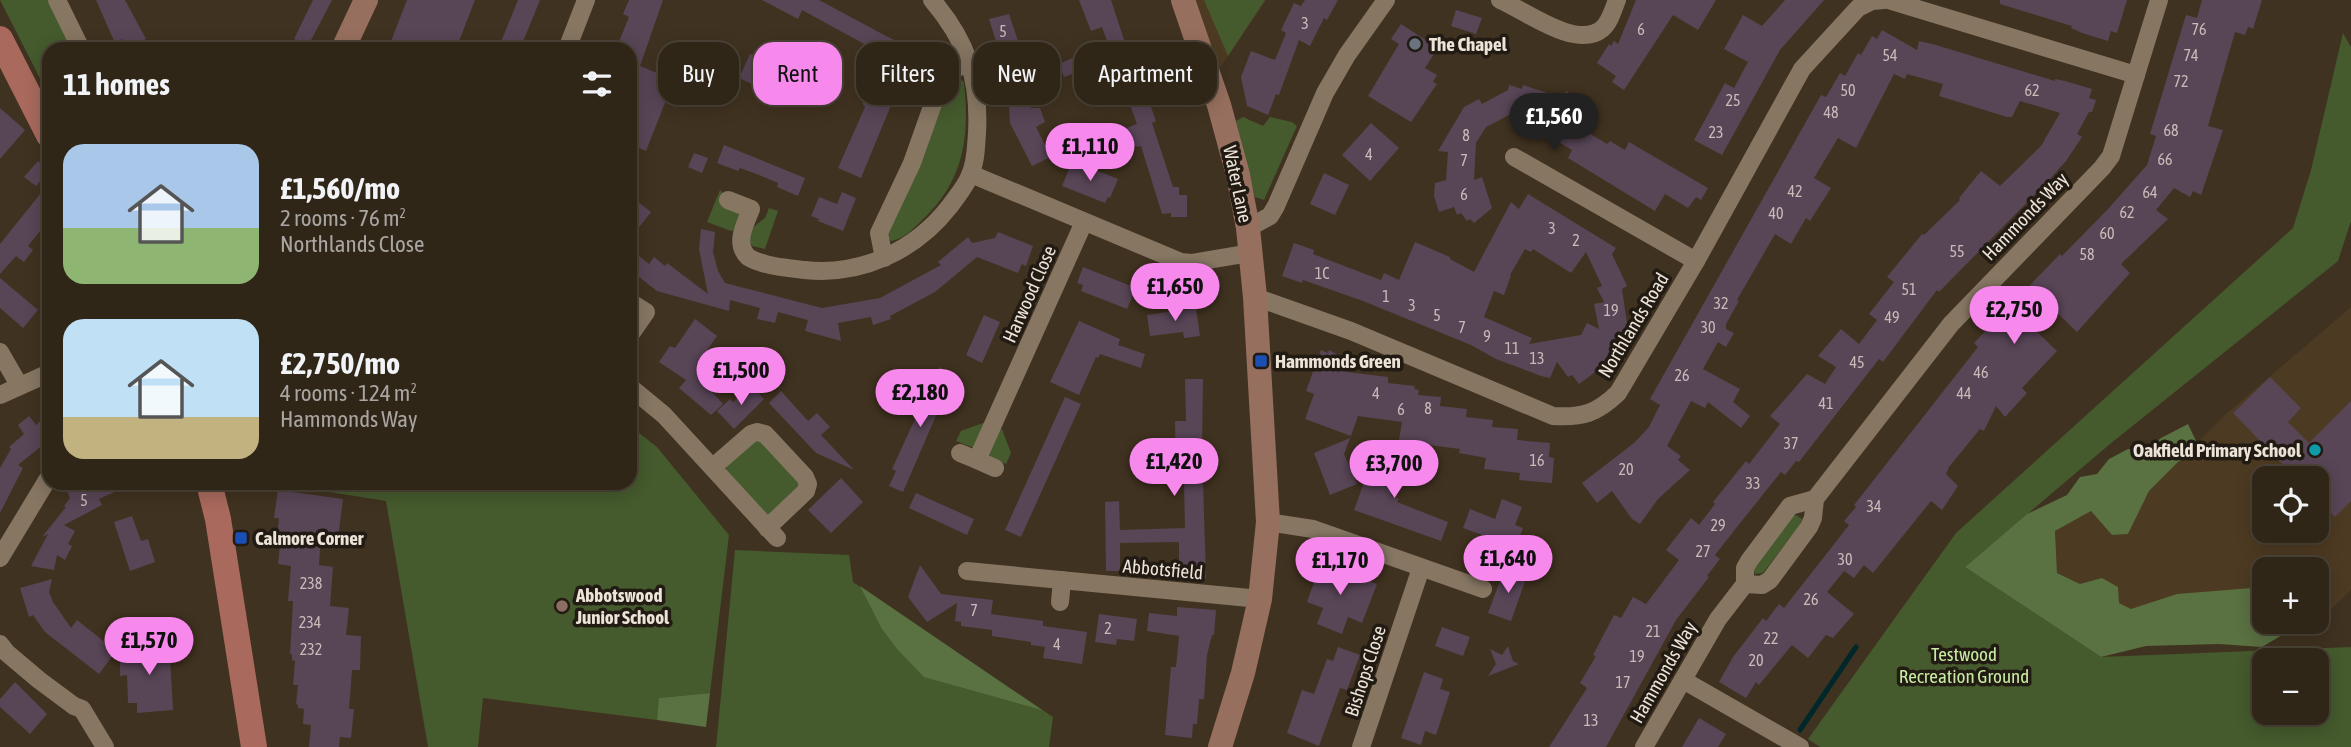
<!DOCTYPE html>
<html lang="en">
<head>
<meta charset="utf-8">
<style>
  :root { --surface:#302618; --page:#3c3225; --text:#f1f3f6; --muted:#a8a5a2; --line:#4b4337; --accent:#f788ec }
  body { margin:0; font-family:"Asap Condensed",sans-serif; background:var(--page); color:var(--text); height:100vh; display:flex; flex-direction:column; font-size:26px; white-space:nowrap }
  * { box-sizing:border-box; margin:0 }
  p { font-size:23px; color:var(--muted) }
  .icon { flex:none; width:38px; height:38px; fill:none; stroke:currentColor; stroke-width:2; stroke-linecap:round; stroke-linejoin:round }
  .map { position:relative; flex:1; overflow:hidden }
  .sheet { position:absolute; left:42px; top:42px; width:595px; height:448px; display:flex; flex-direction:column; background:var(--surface); border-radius:21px; box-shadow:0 4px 18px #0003,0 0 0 2px var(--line) }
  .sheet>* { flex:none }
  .guide { position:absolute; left:658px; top:42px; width:665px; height:63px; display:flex; gap:14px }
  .controls { position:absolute; left:2252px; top:466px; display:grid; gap:14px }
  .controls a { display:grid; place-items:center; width:77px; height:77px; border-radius:14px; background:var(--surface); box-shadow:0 4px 18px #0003,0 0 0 2px var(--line); font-size:35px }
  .price { position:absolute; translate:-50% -60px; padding:0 16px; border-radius:24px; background:var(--accent); color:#111; font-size:23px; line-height:46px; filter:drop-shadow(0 2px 4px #0008) }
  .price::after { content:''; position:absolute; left:50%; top:42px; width:21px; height:16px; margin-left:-10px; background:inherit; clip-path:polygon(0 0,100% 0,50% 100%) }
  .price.selected { background:#222; color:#fff }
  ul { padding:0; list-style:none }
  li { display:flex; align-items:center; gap:21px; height:175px; padding:0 21px }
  li span { display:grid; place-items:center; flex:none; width:196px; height:140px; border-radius:21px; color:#555 }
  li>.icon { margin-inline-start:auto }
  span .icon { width:84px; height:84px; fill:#fffc; stroke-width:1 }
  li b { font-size:30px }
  h2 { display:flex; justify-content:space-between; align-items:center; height:84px; padding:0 21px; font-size:30px }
  .pill { padding:0 24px; border-radius:21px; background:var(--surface); box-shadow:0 4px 18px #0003,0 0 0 2px var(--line); font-size:24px; line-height:63px }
  .pill.selected { background:var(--accent); color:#111 }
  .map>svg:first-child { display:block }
</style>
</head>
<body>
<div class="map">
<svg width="2351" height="747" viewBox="0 0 2351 747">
  <rect width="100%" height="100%" fill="#403220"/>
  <g fill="#4d3a22" fill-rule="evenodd">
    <polygon points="1183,0 1266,0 1222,65 1210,79"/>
    <path d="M2351 307V590L2307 633 2139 613 2057 573 2055 531 2091 511 2112 535 2128 534 2149 491 2226 414ZM2264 478H2317V530H2264ZM2264 569H2317V621H2264Z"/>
  </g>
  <g fill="#455a2d" fill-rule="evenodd">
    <polygon points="0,0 49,0 74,49 49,49 49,96"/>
    <polygon points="1204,0 1265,0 1228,56"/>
    <path d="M2343 33 2351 47V221L2338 261 2110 444 1965 567 2101 657 2351 647V747H1820L1808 739 1956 533 2293 228 2311 170ZM2264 660H2317V712H2264Z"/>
    <path d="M958 78 964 82C970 137 964 181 922 220 912 230 905 238 891 241L885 235 950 80Z"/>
    <polygon points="1243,117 1263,126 1270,117 1292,122 1297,126 1264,200 1255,197 1253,190 1236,121"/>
    <polygon points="720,190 723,193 720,202 734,209 741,215 737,230 731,231 707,222"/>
    <polygon points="769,208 778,211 765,249 752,246 749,240 751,229 765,218"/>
    <polygon points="986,422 974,448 956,441 961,431"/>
    <polygon points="630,426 657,447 729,535 710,693 660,698 657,720 483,698 478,747 428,747 386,501 273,483 630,483"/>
    <polygon points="999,428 1002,429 1011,453 1006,464 991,457 988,453"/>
    <polygon points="758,437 804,486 768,518 726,470 727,464"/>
    <polygon points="1796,515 1802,519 1800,525 1763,573 1755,574 1753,568 1793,516"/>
    <polygon points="735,550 849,555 853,582 1053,717 1049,747 716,747"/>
  </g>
  <g fill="#5a7142">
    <polygon points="2188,424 2197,443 2149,491 2128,534 2112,535 2091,511 2055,531 2057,573 2080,584 2102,578 2118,587 2119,603 2131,609 2177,594 2264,587 2264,621 2292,621 2289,631 2262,647 2219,644 2146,646 2101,657 1965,567 2027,514 2067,495 2080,477 2097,474 2109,459 2128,449 2144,451 2161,438"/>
    <polygon points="860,586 1042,710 924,677 898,650 882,629"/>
    <polygon points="710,693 706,727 657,720 659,698"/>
  </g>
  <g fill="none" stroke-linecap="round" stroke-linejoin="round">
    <polyline stroke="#00272a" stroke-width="5" points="1800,730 1856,647"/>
  </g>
  <g fill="#584556" fill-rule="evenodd">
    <polygon points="96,0 125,0 146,39 127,48 122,39 115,43"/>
    <polygon points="313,0 332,0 308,46 294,39"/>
    <polygon points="407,0 475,0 456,49 388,49"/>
    <polygon points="518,0 540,0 520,49 498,49"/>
    <polygon points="629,0 663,0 640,66 674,80 646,151 630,144 630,49 616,49 629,17 623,14"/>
    <polygon points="762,0 819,0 886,36 904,45 905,42 920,50 910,69 802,10 798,19"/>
    <polygon points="1079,0 1111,0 1133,67 1137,65 1152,103 1150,104 1156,121 1152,123 1173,187 1179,187 1179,195 1187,195 1187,217 1171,217 1171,213 1162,214 1141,146 1136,147 1135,145 1104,151 1099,138 1137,124 1102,27 1091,31"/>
    <polygon points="1305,0 1338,0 1327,20 1324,18 1310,46 1299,40 1279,95 1276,94 1268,115 1247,106 1241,77 1251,51 1275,60 1286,33 1281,30 1294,3 1301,6"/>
    <polygon points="1636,0 1716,0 1698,30 1673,15 1624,90 1612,82 1616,76 1597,63 1609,44 1611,46 1614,41 1618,44"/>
    <polygon points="1785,0 1824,0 1780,50 1722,155 1694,140 1725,83 1734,88 1748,62 1724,49 1743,15 1762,26"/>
    <polygon points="2000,0 2127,0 2117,33 2111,31 2108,41 2082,33 2071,28 2072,26 2000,4"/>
    <polygon points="2202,0 2262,0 2253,29 2248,27 2245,35 2235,32 2208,126 2223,130 2201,195 2193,191 2190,197 2174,188 2156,210 2168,219 2121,264 2130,273 2077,332 2047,303 2029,324 2057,351 2022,388 2027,393 2005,417 1996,406 1984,431 1980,429 1949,467 1946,474 1958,486 1942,510 1931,501 1873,573 1864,565 1854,578 1844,571 1827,592 1854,614 1833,638 1826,635 1808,658 1792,645 1759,685 1756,682 1746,698 1719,682 1733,657 1763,618 1766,621 1779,604 1784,608 1849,525 1844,521 1856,507 1854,505 1978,347 1974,343 2060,254 2062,256 2108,209 2147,165 2156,136 2150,134 2186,15 2197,18"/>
    <polygon points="1456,10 1482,18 1476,34 1451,26"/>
    <polygon points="1009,14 1021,50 1027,48 1031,108 1040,108 1045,122 1036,127 1051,157 1032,166 1010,123 1006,60 1002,61 989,19"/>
    <polygon points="1401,24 1438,48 1425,68 1437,75 1433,82 1437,84 1411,122 1368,96 1399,44 1391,39"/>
    <polygon points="1882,30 1917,50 1919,41 1936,45 2055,81 2055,79 2065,81 2092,89 2089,98 2096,100 2092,112 2089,112 2077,134 2082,137 2066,161 2049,180 1939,292 1937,290 1883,362 1879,359 1799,462 1796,461 1785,475 1781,472 1737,527 1715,555 1720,559 1707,576 1709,577 1676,620 1606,747 1549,747 1587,688 1580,683 1596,656 1593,655 1614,615 1621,618 1633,597 1646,604 1679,560 1666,550 1691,518 1699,525 1715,504 1713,502 1746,461 1749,464 1780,424 1770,416 1807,374 1825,384 1836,367 1818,356 1841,329 1859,344 1877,320 1869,314 1894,282 1887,277 1922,234 1924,235 1960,200 1959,198 1981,171 2000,186 2041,146 2060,113 2020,101 2012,117 2007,117 1939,96 1943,84 1907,74 1905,79 1894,74 1856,148 1838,138 1814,178 1831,188 1810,221 1806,218 1791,244 1775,234 1737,300 1739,301 1726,324 1726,329 1734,333 1726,347 1718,342 1703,369 1740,389 1733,402 1750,416 1741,428 1708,402 1705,408 1691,401 1667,446 1681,456 1678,460 1690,470 1658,499 1640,524 1632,519 1612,491 1597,503 1582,483 1634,443 1649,427 1660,405 1650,399 1821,95 1826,97 1840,73 1845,76 1858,53 1861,55 1872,36 1877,39"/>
    <polygon points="695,40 711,47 705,62 688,55"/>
    <polygon points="768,49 782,54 767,91 739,78 750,54 761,59 763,55 765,56"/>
    <polygon points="1075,57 1080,71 1064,77 1059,64"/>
    <polygon points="1509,85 1522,89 1523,85 1562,98 1566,91 1596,110 1584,130 1607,144 1610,141 1625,150 1629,142 1708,188 1701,200 1696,197 1688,208 1665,194 1655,211 1568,158 1572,150 1549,136 1555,127 1513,113 1486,127 1476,143 1474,180 1482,177 1492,208 1474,223 1470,219 1467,221 1461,213 1457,215 1454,207 1439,212 1434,196 1435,183 1446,180 1448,152 1438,151 1464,107 1479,99 1482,104 1508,90"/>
    <polygon points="878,91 894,98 861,178 838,168 865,107 862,103 875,98"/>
    <polygon points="0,108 25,130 0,159"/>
    <polygon points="1371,123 1399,148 1370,181 1342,155"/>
    <polygon points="724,145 805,178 798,196 777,187 778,183 759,175 740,168 738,171 717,163"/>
    <polygon points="694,153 708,158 702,173 688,167"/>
    <polygon points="38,161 49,171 36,186 24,177"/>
    <polygon points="1071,164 1092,173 1093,169 1118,179 1110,198 1108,197 1105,203 1062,186"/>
    <polygon points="1324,173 1349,185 1335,215 1310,204"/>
    <polygon points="49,183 49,220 28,246 33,250 24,262 16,256 0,274 0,244"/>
    <polygon points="842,192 856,198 843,231 818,221 819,219 811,216 819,197 837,204"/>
    <path d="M1528 194 1616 248 1612 254 1627 286 1622 289 1628 330 1618 333 1602 367 1579 384 1572 375 1568 377 1557 362 1550 378 1541 376 1496 359 1471 345 1363 301 1303 280 1302 283 1282 276 1294 243 1314 250 1313 254 1381 280 1384 273 1399 280 1415 242 1450 257V259L1474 272 1511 202 1519 209ZM1525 249 1531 252 1533 249 1571 273 1586 252 1602 286 1597 288 1604 302 1594 304 1599 329 1587 323 1581 335 1529 344 1532 338 1484 317 1494 291 1504 295 1511 275H1510Z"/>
    <polygon points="630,196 651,212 630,239"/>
    <polygon points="701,229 715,232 713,252 718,271 725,283 822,308 880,298 941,265 938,262 968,237 972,243 995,238 998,232 1033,246 1026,266 1022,264 1018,273 977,257 935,292 890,316 891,319 873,325 871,317 838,323 841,341 805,331 808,320 778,312 775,323 757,319 760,308 730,300 729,311 657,291 630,270 630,249 649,264 654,257 665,266 667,263 708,294 699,249"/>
    <polygon points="1083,267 1136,288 1127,309 1081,291 1083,285 1077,283"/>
    <polygon points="0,278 38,310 23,328 0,308"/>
    <polygon points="1196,308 1200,336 1184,338 1183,332 1150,336 1147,315"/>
    <polygon points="984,315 1000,322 982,363 966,355"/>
    <polygon points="695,319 717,336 696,366 709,376 704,383 723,404 711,415 679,388 686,380 659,362 670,346 675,348"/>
    <polygon points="1079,321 1120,339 1118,345 1145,354 1141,368 1100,354 1098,358 1096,357 1079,395 1050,382"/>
    <polygon points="1321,350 1328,353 1329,350 1351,362 1347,372 1388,377 1388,383 1415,386 1414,389 1419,390 1418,395 1441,397 1440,406 1467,409 1466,417 1493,420 1492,427 1518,429 1517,440 1550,443 1549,457 1554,458 1552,483 1519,480 1520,473 1484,469 1486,458 1459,453 1460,449 1413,443 1410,460 1396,457 1402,422 1358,416 1351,436 1305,419 1314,394 1306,391"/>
    <polygon points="939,367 954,374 903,492 889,486 896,471 892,469"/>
    <polygon points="2270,377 2301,408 2288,422 2309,443 2351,401 2351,501 2335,517 2317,499 2317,478 2296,478 2233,413"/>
    <polygon points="1185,379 1203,379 1202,450 1206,578 1179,578 1179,542 1120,543 1120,571 1106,571 1105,502 1119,501 1120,530 1185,528 1184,484 1176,484 1175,421 1186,421"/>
    <polygon points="751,385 764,399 734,429 717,411 730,399 733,402"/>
    <polygon points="781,391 808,421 817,413 830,427 821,435 854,470 816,453 769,403"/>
    <polygon points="1065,397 1081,404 1021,537 1005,530"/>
    <polygon points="49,414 49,440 18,465 23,468 0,513 0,468 11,449 9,447 24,434 18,425 29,416 36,425"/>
    <polygon points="1350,438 1344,454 1357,484 1330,495 1314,453"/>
    <polygon points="1375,452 1405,463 1391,496 1399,499 1397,502 1448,522 1441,541 1354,510"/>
    <polygon points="841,478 863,502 831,533 808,510"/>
    <polygon points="78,483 135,483 99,499 102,505 64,525 75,531 68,544 72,546 65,560 57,555 54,570 31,566 48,534 42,537 66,507 64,506 70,498 66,489"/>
    <polygon points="278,490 343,499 338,538 321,536 319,565 333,567 330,606 349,608 346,635 361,636 360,670 352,670 349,709 354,709 351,738 340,737 339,747 309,747 311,725 303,724 304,709 298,708 298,705 296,704 298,685 293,685 295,661 292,660 292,654 290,654 293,601 288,601 291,566 278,564 280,546 276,546 279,518 274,518"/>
    <polygon points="916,493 974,519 967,535 909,508"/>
    <polygon points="1502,499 1522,507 1515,525 1523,528 1516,547 1463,528 1470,509 1495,519"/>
    <polygon points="132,516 141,541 148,539 155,562 130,571 114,522"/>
    <polygon points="1321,563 1377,584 1362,623 1348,617 1342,634 1317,624 1323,608 1307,602"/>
    <polygon points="920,565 941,594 993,600 991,614 1043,621 1043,626 1087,632 1082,664 1043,658 1045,647 1031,645 1031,642 992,636 992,630 961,626 961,622 955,621 957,603 927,622 908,597"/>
    <polygon points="1507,569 1527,576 1511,621 1488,613 1501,578 1503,579"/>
    <polygon points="52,579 49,592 53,602 71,628 77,620 116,651 99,674 45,632 33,615 29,617 20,588"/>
    <polygon points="1177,607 1216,610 1214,635 1212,635 1207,655 1204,699 1199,699 1197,724 1193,724 1192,738 1165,735 1171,667 1176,667 1179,636 1147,631 1149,613 1177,616"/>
    <polygon points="1099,614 1137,619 1134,641 1117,639 1116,645 1095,642"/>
    <polygon points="1442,627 1470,637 1463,656 1435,646"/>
    <polygon points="169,641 173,710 137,713 137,703 128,703 127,675 120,676 120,645 141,663 140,642"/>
    <polygon points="1508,646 1513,661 1519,664 1488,676 1496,664 1490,649 1502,655"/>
    <polygon points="1338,647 1360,655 1347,690 1340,688 1319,746 1287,733 1302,690 1314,694 1327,659 1333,661"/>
    <polygon points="1424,672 1443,679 1440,689 1450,692 1436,735 1425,731 1421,745 1401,738"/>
    <polygon points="15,682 47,714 30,734 0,707 0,699"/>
    <polygon points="1699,718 1726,734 1718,747 1682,747"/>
  </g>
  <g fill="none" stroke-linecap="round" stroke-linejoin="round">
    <g stroke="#867662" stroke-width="18">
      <polyline points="57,0 81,49"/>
      <path d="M1500 0C1526 11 1576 50 1602 29 1610 22 1613 10 1617 0"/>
      <polyline points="1888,0 2136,75"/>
      <polyline points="567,49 586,0"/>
      <polyline points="1514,157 1696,261"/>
      <polyline points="971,174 1181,262 1191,263 1250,253"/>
      <path d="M728 200 751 209C745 225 734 243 748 257 762 266 788 268 805 270 861 276 915 251 950 206 957 196 966 186 970 175 976 162 976 146 977 133 980 79 967 41 932 0"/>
      <polyline points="1248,228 1270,216 1276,206 1325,93 1347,55 1386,0"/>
      <polyline points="884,258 879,233 912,163 940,84 949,73 970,60"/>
      <path d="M1255 297 1351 331 1553 416C1583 418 1597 413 1618 393L1696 261 1802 69 1858 8 1872 1 1884 0"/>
      <polyline points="630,335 646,312 635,305"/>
      <polyline points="0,352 19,385"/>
      <polyline points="630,387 664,415 777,538"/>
      <polyline points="0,395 49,373"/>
      <polyline points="960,453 977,460"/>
      <polyline points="713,467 751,434 757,432 765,434 805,477 808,484 806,491 767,528"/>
      <polyline points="995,468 977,460 1084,222"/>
      <polyline points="1268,522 1313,529 1483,589"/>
      <polyline points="0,558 49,477"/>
      <polyline points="967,571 1260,599"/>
      <polyline points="1745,584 1762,585 1770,580 1809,527 1813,518 1815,499 1951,324 2102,168 2111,156 2159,0"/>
      <polyline points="1060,602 1062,580"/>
      <polyline points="0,644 7,653 39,680 74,706 82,709 105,747"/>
      <polyline points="1683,680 1800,747"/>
      <polyline points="1361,747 1421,568"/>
      <polyline points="1644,747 1718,619 1745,584 1745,568 1749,561 1790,506 1815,499"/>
    </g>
    <g stroke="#976f5f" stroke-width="24">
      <polyline points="1183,0 1219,105 1238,175 1248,228 1255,297 1268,522 1260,599 1243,673 1220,747"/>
      <polyline points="343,49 366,0"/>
    </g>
    <g stroke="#a9695c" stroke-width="26">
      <polyline points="0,39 49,135"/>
      <polyline points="209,483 218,519 254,747"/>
    </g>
  </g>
  <circle fill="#6b7280" stroke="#211b13" stroke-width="2.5" cx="1415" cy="44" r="7"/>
  <g fill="#1a4fb4" stroke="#211b13" stroke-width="2.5">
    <rect x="1254" y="354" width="14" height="14" rx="3.5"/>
    <rect x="234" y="531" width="14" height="14" rx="3.5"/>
  </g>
  <circle fill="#0f9aa8" stroke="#211b13" stroke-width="2.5" cx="2315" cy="450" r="7"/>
  <circle fill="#8d6e63" stroke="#211b13" stroke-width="2.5" cx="562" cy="606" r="7"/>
  <g text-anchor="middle" stroke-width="7" stroke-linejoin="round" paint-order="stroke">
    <g font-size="16" fill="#c8bcb8">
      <text x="1305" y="29">3</text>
      <text x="1641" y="35">6</text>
      <text x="2199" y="35">76</text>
      <text x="1003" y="37">5</text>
      <text x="1890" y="61">54</text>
      <text x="2191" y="61">74</text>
      <text x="2181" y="87">72</text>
      <text x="1848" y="96">50</text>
      <text x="2032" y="96">62</text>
      <text x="1733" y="106">25</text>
      <text x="1831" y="118">48</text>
      <text x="2171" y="136">68</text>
      <text x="1716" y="138">23</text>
      <text x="1466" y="141">8</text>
      <text x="1369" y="160">4</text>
      <text x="2165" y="165">66</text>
      <text x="1464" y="166">7</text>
      <text x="1795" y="197">42</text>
      <text x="2150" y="198">64</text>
      <text x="1464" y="200">6</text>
      <text x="2127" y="218">62</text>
      <text x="1776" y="219">40</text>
      <text x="1552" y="234">3</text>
      <text x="2107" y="239">60</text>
      <text x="1576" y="246">2</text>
      <text x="1957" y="257">55</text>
      <text x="2087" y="260">58</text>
      <text x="1322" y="279">1C</text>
      <text x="1909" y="295">51</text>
      <text x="1386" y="302">1</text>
      <text x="1721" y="309">32</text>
      <text x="1412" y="311">3</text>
      <text x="1611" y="316">19</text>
      <text x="1437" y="321">5</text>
      <text x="1892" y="323">49</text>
      <text x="1462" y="333">7</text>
      <text x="1708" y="333">30</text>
      <text x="1487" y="342">9</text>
      <text x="1512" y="354">11</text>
      <text x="1537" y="364">13</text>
      <text x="1857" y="368">45</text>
      <text x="1981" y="378">46</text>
      <text x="1682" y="381">26</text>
      <text x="1376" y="399">4</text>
      <text x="1964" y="399">44</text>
      <text x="1826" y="409">41</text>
      <text x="1428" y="414">8</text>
      <text x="1401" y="415">6</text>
      <text x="1791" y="449">37</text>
      <text x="1537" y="466">16</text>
      <text x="1626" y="475">20</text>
      <text x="1753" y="489">33</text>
      <text x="84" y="506">5</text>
      <text x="1874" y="512">34</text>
      <text x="1718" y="531">29</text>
      <text x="1703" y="557">27</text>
      <text x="1845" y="565">30</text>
      <text x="311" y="589">238</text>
      <text x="1811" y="605">26</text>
      <text x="974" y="616">7</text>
      <text x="310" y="628">234</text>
      <text x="1108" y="634">2</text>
      <text x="1653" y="637">21</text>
      <text x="1771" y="644">22</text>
      <text x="1057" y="650">4</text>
      <text x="311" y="655">232</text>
      <text x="1637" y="662">19</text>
      <text x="1756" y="666">20</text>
      <text x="1623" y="688">17</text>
      <text x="1591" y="726">13</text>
    </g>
    <g font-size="19" font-weight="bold" fill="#ede4d9" stroke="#211b13" text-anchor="start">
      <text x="1429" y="51">The Chapel</text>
      <text x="1275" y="368">Hammonds Green</text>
      <text x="2301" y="457" text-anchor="end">Oakfield Primary School</text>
      <text x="255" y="545">Calmore Corner</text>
      <text x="576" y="602">Abbotswood<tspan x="576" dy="22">Junior School</tspan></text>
    </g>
    <g font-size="19" fill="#ede4d9" stroke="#211b13">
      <text transform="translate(1238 184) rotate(78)" y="7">Water Lane</text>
      <text transform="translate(2025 216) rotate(-46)" y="7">Hammonds Way</text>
      <text transform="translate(1029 294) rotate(-66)" y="7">Harwood Close</text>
      <text transform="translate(1633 325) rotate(-59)" y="7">Northlands Road</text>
      <text transform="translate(1163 569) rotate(5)" y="7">Abbotsfield</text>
      <text transform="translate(1365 671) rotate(-72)" y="7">Bishops Close</text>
      <text transform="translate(1663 672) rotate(-60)" y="7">Hammonds Way</text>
    </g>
    <g font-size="19" fill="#c7eba1" stroke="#211b13">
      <text x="1964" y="661">Testwood<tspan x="1964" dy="22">Recreation Ground</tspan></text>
    </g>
  </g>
</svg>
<div class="controls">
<a><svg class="icon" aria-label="locate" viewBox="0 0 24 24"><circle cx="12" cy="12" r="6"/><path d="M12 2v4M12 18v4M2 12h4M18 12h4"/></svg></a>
<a>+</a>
<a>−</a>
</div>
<b class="price selected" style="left:1554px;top:153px">£1,560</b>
<b class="price" style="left:1090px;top:183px">£1,110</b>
<b class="price" style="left:1175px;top:323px">£1,650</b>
<b class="price" style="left:2014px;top:346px">£2,750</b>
<b class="price" style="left:741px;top:407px">£1,500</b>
<b class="price" style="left:920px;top:429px">£2,180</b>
<b class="price" style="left:1174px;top:498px">£1,420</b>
<b class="price" style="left:1394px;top:500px">£3,700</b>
<b class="price" style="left:1508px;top:595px">£1,640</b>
<b class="price" style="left:1340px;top:597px">£1,170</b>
<b class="price" style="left:149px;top:677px">£1,570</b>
<div class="guide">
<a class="pill">Buy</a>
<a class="pill selected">Rent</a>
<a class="pill">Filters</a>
<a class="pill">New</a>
<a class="pill">Apartment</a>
</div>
<section class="sheet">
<h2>11 homes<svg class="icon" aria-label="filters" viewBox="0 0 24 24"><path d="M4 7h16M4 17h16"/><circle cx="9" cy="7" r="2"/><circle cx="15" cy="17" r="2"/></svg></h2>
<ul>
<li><span style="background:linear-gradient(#a9c7e8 60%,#8fb573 0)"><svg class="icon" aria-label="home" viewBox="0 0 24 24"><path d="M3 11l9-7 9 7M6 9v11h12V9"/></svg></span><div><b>£1,560/mo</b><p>2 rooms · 76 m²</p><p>Northlands Close</p></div></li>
<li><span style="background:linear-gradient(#bfe0f5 70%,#c2b280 0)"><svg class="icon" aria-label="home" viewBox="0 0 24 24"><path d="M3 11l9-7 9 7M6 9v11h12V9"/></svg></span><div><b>£2,750/mo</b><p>4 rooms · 124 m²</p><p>Hammonds Way</p></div></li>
</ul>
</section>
</div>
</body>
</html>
